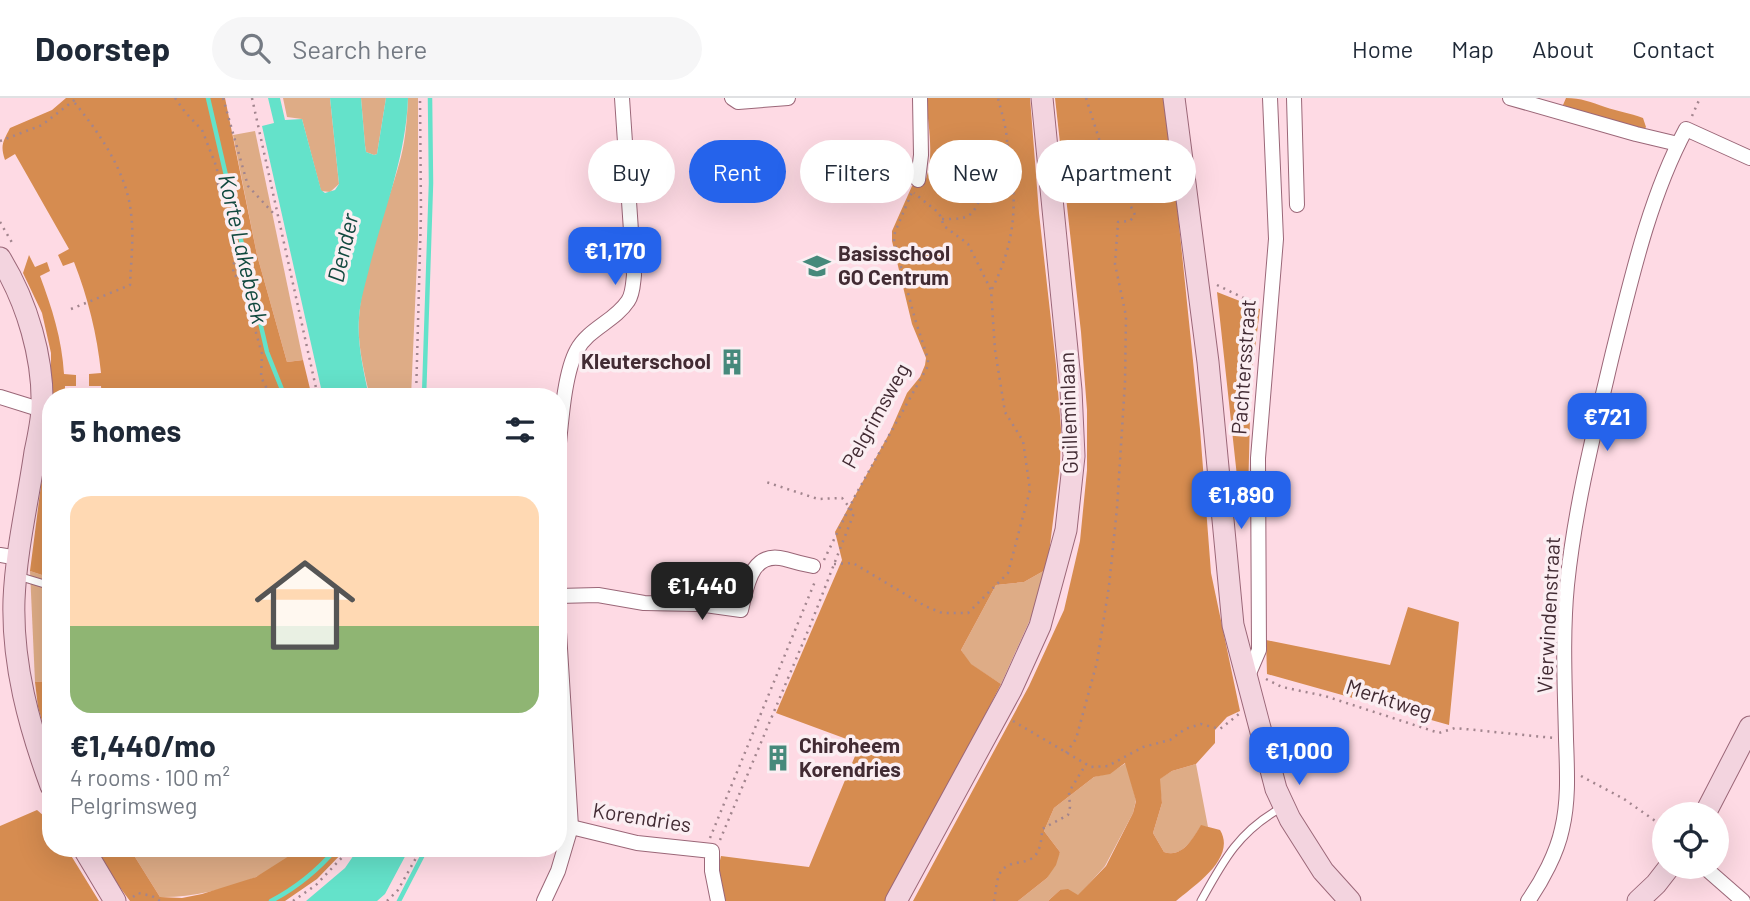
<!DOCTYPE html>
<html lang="en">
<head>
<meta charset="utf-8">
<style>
  :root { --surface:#fff; --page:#f6f6f7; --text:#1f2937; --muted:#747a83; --line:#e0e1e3; --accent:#2563eb }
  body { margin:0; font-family:Barlow,sans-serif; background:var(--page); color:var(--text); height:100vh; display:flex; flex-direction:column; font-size:26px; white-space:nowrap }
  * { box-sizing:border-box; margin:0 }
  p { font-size:23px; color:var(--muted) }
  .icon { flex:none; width:38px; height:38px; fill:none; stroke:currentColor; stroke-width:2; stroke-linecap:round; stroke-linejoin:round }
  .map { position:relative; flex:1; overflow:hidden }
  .panel { position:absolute; left:42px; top:290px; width:525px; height:469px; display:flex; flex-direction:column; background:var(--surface); border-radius:28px; box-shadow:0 7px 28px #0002 }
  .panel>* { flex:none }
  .guide { position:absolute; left:588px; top:42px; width:665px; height:63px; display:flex; gap:14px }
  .fabs { position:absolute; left:1652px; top:704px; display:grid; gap:14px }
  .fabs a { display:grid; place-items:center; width:77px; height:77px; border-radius:50%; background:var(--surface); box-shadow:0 7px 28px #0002; font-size:35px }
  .price { position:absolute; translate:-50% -60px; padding:0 16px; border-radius:14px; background:var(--accent); color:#fff; font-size:23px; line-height:46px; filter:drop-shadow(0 2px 4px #0008) }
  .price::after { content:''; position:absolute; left:50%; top:42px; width:21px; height:16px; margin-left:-10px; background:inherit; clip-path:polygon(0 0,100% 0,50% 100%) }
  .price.active { background:#222; color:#fff }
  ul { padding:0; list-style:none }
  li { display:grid; align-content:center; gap:14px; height:371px; padding:0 28px }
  li span { display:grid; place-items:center; height:217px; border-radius:21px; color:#555 }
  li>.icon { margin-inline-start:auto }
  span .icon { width:126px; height:126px; fill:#fffc; stroke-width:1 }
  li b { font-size:30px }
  h2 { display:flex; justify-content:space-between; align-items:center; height:84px; padding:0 28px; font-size:30px }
  .pill { padding:0 24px; border-radius:32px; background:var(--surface); box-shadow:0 7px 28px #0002; font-size:24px; line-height:63px }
  .pill.active { background:var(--accent); color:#fff }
  header { display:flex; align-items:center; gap:42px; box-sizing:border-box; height:98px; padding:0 35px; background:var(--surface); border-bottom:2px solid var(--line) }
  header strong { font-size:33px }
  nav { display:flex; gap:38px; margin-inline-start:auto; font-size:24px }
  .search { width:490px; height:63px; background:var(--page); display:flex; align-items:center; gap:18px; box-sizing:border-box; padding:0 24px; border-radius:38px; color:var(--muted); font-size:26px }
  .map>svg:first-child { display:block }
</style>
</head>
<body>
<header>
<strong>Doorstep</strong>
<div class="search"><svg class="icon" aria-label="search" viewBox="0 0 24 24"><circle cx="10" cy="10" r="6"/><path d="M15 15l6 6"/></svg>Search here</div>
<nav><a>Home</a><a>Map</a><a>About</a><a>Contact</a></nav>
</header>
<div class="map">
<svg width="1750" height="803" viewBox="0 0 1750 803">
  <rect width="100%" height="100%" fill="#fedae4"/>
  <g fill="#deac86">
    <polygon points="283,0 330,0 339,86 330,94 321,93 302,21 287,19"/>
    <polygon points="361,0 386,0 377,56 374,57 366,54 365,47"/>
    <path d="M408 0H418V140L411 299H370C364 274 357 246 359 220 362 169 388 108 401 59 406 39 407 20 408 0Z"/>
    <polygon points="255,33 303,262 287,264 257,157 233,37"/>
    <polygon points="1047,471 1033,515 1001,586 970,566 961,552 996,487 1024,484"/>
    <polygon points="30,473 51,480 51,583 35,584"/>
    <polygon points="1126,665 1136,702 1133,715 1105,768 1078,798 1060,792 1048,803 1018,803 1047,780 1060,754 1044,733 1054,710 1094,679 1110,675"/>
    <path d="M1196 666 1208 729 1201 728C1192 742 1182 760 1164 754L1153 735 1162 705 1159 681 1172 673Z"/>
    <path d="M130 751H300C268 782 205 800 160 799Z"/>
  </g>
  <g fill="#d68c50">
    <path d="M66 0H225L257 157 287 264 303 262 312 299H102L101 288H89V276L101 275C97 236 88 200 74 164L63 168 58 157 69 151 15 56 5 62C0 47 3 44 10 30L52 12Z"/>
    <path d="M926 0H1030L1039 115 1056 267 1061 331 1060 367 1047 471 1024 484 996 487 961 552 971 566 1001 586 937 710 885 803H725L718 771 721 758 809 769 860 646 776 615 842 462 835 434 890 334 907 295 920 279 925 267 926 260 912 226 892 143V133L912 88H923C936 62 928 28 926 0Z"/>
    <path d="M1055 0H1166L1200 331 1211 475 1240 613 1227 619 1215 632V645L1196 666 1172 673 1160 681 1162 705 1153 735 1164 754C1182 760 1192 742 1201 727L1220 732C1237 760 1194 788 1176 803H1048L1060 792 1068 791 1078 797 1106 768 1133 715 1136 703 1125 665 1110 676 1094 679 1054 710 1044 733 1060 754 1056 767 1047 780 1018 803H913L1029 588 1064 512 1080 443 1087 372V312L1081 234Z"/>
    <path d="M1566 0C1581 0 1591 4 1605 9 1617 13 1630 15 1643 20L1646 29 1644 32 1620 28 1563 7Z"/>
    <path d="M29 157 35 169 47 164 50 173 40 178C52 210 62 241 64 276L76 277V288H65V299H51V255L42 215 23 175Z"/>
    <polygon points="1217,194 1260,211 1251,282 1248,397 1239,397"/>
    <polygon points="51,309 51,418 46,461 51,462 51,480 30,473"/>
    <polygon points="1408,509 1459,524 1449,627 1267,576 1266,542 1390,567"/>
    <polygon points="51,583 51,655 38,609 35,584"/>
    <polygon points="37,712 51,724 51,751 67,751 99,803 0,803 0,728"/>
    <polygon points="96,751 130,751 160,799 182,800 202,796 256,779 300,751 346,751 317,781 285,803 130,803 107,772"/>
  </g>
  <g fill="#64e2ca">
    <path d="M268 0H280L285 22 302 21 321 92 325 95 335 92 339 86 330 0H361L365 47 366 54 374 57 377 56 386 0H408C406 58 384 112 370 167 366 184 360 202 359 220 357 246 364 274 369 299H323L262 28 274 25Z"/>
    <polygon points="358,751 409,751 385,796 377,803 306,803 345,770"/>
  </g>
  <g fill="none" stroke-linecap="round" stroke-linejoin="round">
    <g stroke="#64e2ca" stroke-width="4.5">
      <polyline points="208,0 267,254 285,299"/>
      <polyline points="424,299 431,85 430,0"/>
      <path d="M271 803C296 790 317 773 336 751"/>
      <polyline points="399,803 426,751"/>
    </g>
    <g stroke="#9b6778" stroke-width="9">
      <g id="lane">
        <polyline points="18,478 51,488"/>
        <path d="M1201 803C1223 763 1239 733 1281 710"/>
      </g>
    </g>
    <g stroke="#9b6778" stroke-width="16">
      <g id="street">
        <polyline points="732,0 738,4 788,0"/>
        <polyline points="1294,0 1297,107"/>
        <polyline points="1510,0 1636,36 1678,46"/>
        <polyline points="918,82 921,57 920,0"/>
        <polyline points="0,299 42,312"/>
        <path d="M558 355C561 327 564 275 577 252 588 231 615 223 628 203 633 196 633 185 634 177L622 0"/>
        <polyline points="0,457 18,460"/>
        <path d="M558 498 598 497 644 505 698 506 741 512C747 488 751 452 785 461 795 464 803 466 813 468"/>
        <polyline points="1247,580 1259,552 1258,360 1276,141 1270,0"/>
        <polyline points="571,729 637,745 712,753 712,773 718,803"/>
        <polyline points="1703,768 1743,803"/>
        <polyline points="544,803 558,773 571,729 558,518"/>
        <path d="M1528 803C1542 783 1557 755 1562 731 1569 702 1567 671 1566 641 1565 590 1562 538 1567 487 1575 409 1594 334 1612 258 1631 182 1649 100 1686 31L1750 60"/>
      </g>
    </g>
    <g stroke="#9b6778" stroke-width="23">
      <g id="secondary">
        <polyline points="1174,0 1208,264 1233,527 1276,691 1290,721 1323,773 1350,803"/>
        <path d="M0 160C27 204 44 260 42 312 41 326 38 340 35 354 28 403 16 452 14 502 12 566 29 628 51 688"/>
        <polyline points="1705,716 1750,629"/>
        <polyline points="84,751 115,803"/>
        <polyline points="896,803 1011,592 1040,528 1066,432 1074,358 1071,292 1042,0"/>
        <polyline points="1638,803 1656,786 1670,768"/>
      </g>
    </g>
    <g stroke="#a2858e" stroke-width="2.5" stroke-dasharray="2 5" stroke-linecap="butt">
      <polyline points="175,0 185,14 202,32 217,70 218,90 228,110 239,152 234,165 233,176 244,184 252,204 253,224 262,256 261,279 271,299"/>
      <polyline points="223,0 248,88 275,117"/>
      <polyline points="252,0 318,299"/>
      <polyline points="1086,0 1101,47 1139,79 1168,97"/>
      <polyline points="1692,18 1700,0"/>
      <polyline points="0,43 42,27 77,0"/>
      <path d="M942 121C975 122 972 116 985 91 989 81 998 73 1003 64 1013 46 1002 18 998 0"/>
      <polyline points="0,124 14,148"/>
      <polyline points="1217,187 1258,207"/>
      <path d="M992 191C1017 141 1018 99 1007 44"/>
      <path d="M71 211 130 187C131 163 134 139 131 115 127 75 99 34 74 4"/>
      <polyline points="416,299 421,115 420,0"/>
      <polyline points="824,462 855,398 928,268 928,261 915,221 894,143 895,134 912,94"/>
      <polyline points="834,466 853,465 925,508 942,515 968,515 1008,475 1030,392 1023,343 1005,314 995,252 991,192 968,146 944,128 939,115 914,95"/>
      <polyline points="1266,581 1282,589 1325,598 1439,635 1455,630 1554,640"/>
      <polyline points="1013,623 1091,669 1108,668 1143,649 1170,642 1185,631 1201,626 1220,631 1239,616"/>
      <polyline points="1066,655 1076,641 1097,564 1109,488 1117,410 1125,284 1126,218 1115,166 1118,124 1130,123 1135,117 1112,69 1114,59"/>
      <polyline points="1581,678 1624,701 1664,729"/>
      <polyline points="710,740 816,481"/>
      <polyline points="720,742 810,528 854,415 842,400 818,401 766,384"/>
      <polyline points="133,799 138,795 152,798 160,803"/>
      <polyline points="293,803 316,787 350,751"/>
      <polyline points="387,803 398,792 421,751"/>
      <path d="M994 803C996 795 996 782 1000 775 1013 754 1041 779 1042 731L1068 717 1070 709 1069 694 1086 666"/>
    </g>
    <use href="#lane" stroke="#fff" stroke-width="7"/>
    <use href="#street" stroke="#fff" stroke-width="14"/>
    <use href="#secondary" stroke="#f3d4df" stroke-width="21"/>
  </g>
  <defs>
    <g id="school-bare" transform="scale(2.1)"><path d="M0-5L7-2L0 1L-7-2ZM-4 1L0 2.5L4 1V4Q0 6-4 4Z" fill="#46897b" stroke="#fbeef2" stroke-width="2.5" paint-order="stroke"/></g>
    <g id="building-bare" transform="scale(2.1)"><path d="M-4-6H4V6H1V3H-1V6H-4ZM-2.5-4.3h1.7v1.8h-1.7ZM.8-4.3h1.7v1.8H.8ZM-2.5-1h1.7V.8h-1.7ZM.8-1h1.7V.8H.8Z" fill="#46897b" stroke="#fbeef2" stroke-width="2.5" paint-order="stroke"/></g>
  </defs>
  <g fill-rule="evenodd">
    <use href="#school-bare" x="817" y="168"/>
    <use href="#building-bare" x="732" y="264"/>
    <use href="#building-bare" x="778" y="660"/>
  </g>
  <g text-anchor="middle" stroke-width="7" stroke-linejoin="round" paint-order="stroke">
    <g font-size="21" font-weight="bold" fill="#422b33" stroke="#fbeef2" text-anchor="start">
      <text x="838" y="163">Basisschool<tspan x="838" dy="24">GO Centrum</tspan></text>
      <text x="711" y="271" text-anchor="end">Kleuterschool</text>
      <text x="799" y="655">Chiroheem<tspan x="799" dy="24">Korendries</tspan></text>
    </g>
    <g font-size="21" fill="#422b33" stroke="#fbeef2">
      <text transform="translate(1244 269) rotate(-86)" y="7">Pachtersstraat</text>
      <text transform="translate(1069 315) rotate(-92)" y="7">Guilleminlaan</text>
      <text transform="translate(876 318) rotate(-61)" y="7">Pelgrimsweg</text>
      <text transform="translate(1549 517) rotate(-87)" y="7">Vierwindenstraat</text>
      <text transform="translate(1389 602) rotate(18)" y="7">Merktweg</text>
      <text transform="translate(642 720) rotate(9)" y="7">Korendries</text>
    </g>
    <g font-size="23" font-style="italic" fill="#11493f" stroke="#fbeef2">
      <text transform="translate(343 150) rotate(-77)" y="8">Dender</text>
      <text transform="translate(243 151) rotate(77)" y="8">Korte Lakebeek</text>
    </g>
  </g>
</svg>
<div class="fabs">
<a><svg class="icon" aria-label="locate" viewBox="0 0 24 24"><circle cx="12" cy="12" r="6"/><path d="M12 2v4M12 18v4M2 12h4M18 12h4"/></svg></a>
</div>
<b class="price" style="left:615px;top:189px">€1,170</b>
<b class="price" style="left:1607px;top:355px">€721</b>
<b class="price" style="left:1241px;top:433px">€1,890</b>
<b class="price active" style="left:702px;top:524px">€1,440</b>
<b class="price" style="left:1299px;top:689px">€1,000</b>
<div class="guide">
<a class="pill">Buy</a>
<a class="pill active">Rent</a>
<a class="pill">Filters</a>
<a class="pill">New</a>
<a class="pill">Apartment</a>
</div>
<section class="panel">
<h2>5 homes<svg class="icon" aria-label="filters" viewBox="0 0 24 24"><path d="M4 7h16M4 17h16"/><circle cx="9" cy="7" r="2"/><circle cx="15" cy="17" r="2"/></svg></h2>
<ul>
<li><span style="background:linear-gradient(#ffd9b3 60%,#8fb573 0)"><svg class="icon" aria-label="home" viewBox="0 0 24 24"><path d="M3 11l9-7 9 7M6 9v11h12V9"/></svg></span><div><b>€1,440/mo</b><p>4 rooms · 100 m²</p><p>Pelgrimsweg</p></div></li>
</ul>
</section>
</div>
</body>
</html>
